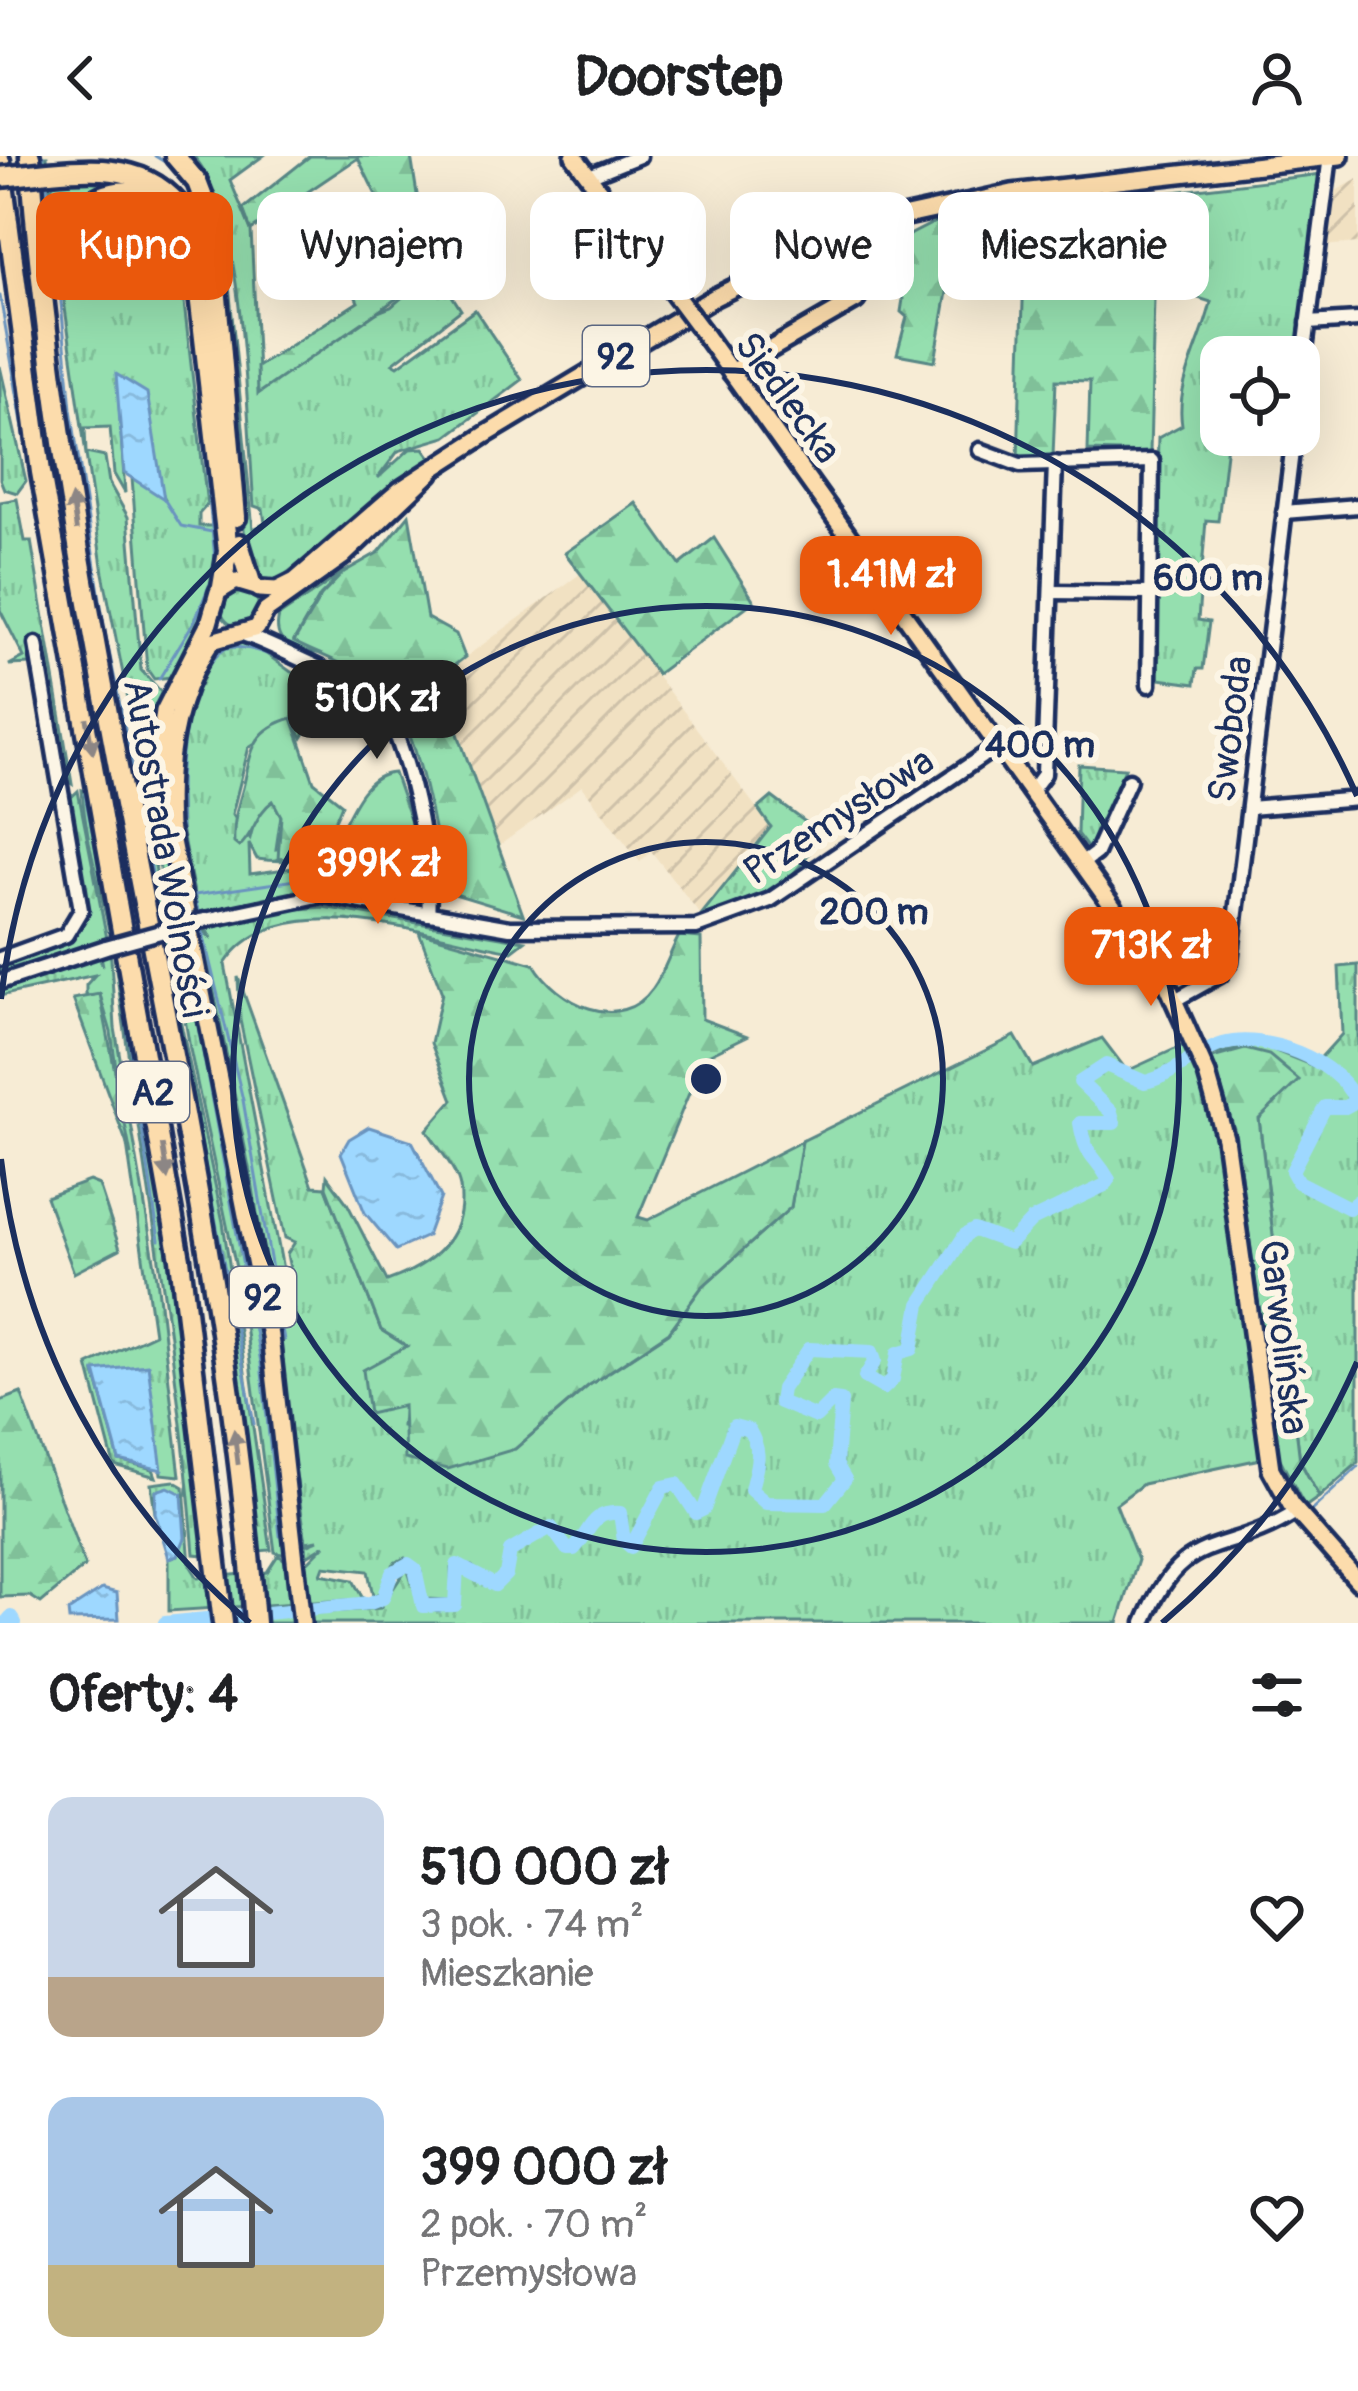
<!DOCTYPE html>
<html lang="pl">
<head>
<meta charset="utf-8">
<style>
  :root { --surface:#fff; --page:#f2f2f2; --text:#202124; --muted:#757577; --accent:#ea580c }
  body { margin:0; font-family:Pangolin,sans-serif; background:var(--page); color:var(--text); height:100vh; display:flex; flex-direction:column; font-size:45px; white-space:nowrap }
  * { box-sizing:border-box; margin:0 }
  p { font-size:39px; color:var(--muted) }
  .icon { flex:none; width:66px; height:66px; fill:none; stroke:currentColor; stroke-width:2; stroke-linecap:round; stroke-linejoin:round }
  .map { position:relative; height:1467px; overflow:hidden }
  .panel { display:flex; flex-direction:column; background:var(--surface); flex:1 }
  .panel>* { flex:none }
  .hud { position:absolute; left:36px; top:36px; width:1287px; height:108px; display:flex; gap:24px }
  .tools { position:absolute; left:1200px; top:180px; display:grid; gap:24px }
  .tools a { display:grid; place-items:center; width:120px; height:120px; border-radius:24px; background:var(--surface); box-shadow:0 12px 48px #0002; font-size:60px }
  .price { position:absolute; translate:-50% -102px; padding:0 27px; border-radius:24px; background:var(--accent); color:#fff; font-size:39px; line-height:78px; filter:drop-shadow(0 3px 6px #0008) }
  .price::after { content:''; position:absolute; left:50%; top:72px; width:36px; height:27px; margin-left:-18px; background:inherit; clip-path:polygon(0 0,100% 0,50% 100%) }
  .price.current { background:#222; color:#fff }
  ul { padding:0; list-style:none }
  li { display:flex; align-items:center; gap:36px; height:300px; padding:0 48px }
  li span { display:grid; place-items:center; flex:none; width:336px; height:240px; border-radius:24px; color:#555 }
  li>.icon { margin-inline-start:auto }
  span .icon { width:144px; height:144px; fill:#fffc; stroke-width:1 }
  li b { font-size:51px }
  h2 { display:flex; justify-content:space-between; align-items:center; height:144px; padding:0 48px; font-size:51px }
  .pill { padding:0 42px; border-radius:24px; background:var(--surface); box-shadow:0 12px 48px #0002; font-size:42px; line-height:108px }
  .pill.current { background:var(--accent); color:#fff }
  header { display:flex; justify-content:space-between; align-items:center; height:156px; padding:0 48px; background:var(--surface); font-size:54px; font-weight:700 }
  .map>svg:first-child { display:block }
</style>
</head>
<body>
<header><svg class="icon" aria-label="back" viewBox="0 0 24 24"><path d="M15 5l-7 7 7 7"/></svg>Doorstep<svg class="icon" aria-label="person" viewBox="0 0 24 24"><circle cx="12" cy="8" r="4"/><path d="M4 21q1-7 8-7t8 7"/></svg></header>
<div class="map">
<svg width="1358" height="1467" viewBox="0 0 1358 1467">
  <defs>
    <pattern id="industrial-furrows" width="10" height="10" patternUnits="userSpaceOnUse" patternTransform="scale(3)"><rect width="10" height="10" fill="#f1e1c2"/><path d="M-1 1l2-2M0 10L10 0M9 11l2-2" fill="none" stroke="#cec1a9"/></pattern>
    <pattern id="grass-tufts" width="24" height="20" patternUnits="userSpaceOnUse" patternTransform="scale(3)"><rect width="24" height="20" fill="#95dfaf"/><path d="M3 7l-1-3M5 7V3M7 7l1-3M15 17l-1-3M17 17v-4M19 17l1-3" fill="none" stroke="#80c099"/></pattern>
    <pattern id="forest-firs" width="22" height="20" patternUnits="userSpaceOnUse" patternTransform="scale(3)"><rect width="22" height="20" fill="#95dfaf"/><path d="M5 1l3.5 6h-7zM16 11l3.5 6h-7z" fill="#80c099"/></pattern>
    <pattern id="water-ripples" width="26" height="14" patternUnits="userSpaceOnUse" patternTransform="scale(3)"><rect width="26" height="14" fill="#9ed8ff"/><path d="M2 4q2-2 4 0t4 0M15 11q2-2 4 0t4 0" fill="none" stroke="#88badd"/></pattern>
  </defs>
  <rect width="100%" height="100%" fill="#f7ecd5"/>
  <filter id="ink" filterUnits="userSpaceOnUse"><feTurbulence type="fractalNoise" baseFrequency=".00833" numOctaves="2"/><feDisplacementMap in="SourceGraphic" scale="24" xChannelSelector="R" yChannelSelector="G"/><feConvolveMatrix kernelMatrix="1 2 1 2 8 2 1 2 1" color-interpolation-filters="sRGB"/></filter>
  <g filter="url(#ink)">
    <polygon fill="#f1e1c2" points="590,44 625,93 599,110 591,101 567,119 541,81"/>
    <g fill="url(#industrial-furrows)">
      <polygon points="1358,23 1358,87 1322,90 1328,39"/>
      <polygon points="580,418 771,671 701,759 651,695 640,706 582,630 497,691 438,521"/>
    </g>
    <g fill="url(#grass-tufts)" stroke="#588786" stroke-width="3">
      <path d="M39 0H47L50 40 54 21H130L152 39C95 43 72 34 46 92Z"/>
      <path d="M183 0 190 2 211 33 225 88 253 373 265 367 263 353 254 350C247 269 246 54 193 0H263L230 24 251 74 259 237 365 161 391 151 435 113 461 154 393 207 398 210 475 154 522 224 446 281 398 295 378 322 410 293 424 292 432 303 277 425 259 422 246 397 219 76Z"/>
      <path d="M1322 18 1299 201H1221V279H1228L1218 365 1206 364 1198 464 1209 466 1203 513H1197L1195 528 1152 522 1158 282 1182 269C1175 229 1202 187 1211 146L1161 130 1164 37Z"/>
      <path d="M104 53C136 51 163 63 178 94L207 349 199 358V370H220V421L171 521 154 523 147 513 132 322 164 341 117 219 125 337 114 318 110 271 85 272 86 297 105 301 109 327 128 361 141 514 162 537 153 637 163 681 157 689 103 417 61 124C63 91 72 67 104 53Z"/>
      <polygon points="0,210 26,325 17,337 4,333 0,323"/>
      <polygon points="17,343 25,385 31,385 72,628 62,621 34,502 31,508 9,509 24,501 0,454 0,346"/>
      <path d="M344 416 320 440 294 485 315 497C292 497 272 486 279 460Z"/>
      <circle cx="240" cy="452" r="19"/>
      <path d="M250 486 291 516 333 530 302 582 292 563 249 591 232 658 250 682 256 659 273 644 281 659 276 693 322 688 332 679C309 707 289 707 257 703L249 688 250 718 314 709 351 722 332 710 329 697C346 671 358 619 394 617L418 687 424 743 419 748C322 729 295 736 200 760L202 774 212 783 205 772 263 756 323 751 525 785 512 795C437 783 279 724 225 808L285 1124 292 1123 287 1098 295 1086 285 1082 240 864 238 821 313 1030 326 1031 381 1174 408 1191 402 1270 515 1293 588 1230 669 1177 701 1132 791 1051 802 985 1015 880 1033 911 1102 882 1127 915 1188 887 1223 1008 1260 1303 1143 1328 1116 1348 1138 1404 1118 1467H196L380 1452 407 1412 419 1448 437 1456 458 1448 459 1412 498 1432 472 1410 457 1406 451 1412 452 1444 423 1443 421 1415 405 1402 394 1407 381 1436 373 1440 368 1415 324 1410 321 1418 353 1424 363 1443 169 1455V1402L178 1399 184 1382 182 1359 156 1336 155 1357 151 1328 174 1325 184 1331 190 1409 198 1422 267 1416 278 1399 288 1406H308L325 1389 307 1400 306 1389 318 1384 306 1386 253 1031 181 672 179 610 188 556 203 508 221 489Z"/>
      <polygon points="1079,609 1125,612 1089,694 1077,678"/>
      <path d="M82 634 89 637 170 1095 205 1399 194 1398C178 1199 143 1008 116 813 108 753 86 695 82 634Z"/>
      <polygon points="78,635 111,803 115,872 157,1122 180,1320 161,1318 148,1210 95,1216 119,1304 153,1313 156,1321 114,1309 88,1209 154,1178 111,876 100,839 86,840 86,829 95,819 0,840 0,833 99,801 103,810 101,799 108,797 105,786 0,821 0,807 70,781 85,759 67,645"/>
      <path d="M772 641 820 677C791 737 763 741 704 763L701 759 771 671 758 653Z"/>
      <polygon points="157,696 169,706 267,1207 288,1400 275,1396 240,1131 190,893"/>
      <polygon points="153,697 180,863 223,1066 271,1394 259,1395 237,1222 147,710"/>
      <polygon points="1358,809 1358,1307 1319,1341 1300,1305 1259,963 1245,893 1209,899 1261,889 1313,910 1342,878 1339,811"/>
    </g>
    <g fill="url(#forest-firs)" stroke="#588786" stroke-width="3">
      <path d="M310 0H411L419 51 445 104C387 154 321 193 258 238L257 211 358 146 353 135 388 115 360 54 378 43 358 2 251 74 243 53Z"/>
      <polygon points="1164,37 1161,141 1154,142 1150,297 1088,295 1090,225 1056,224 1053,301 1018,304 1026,52"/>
      <polygon points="999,54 991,140 947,136 935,205 897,198 907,161 901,156 903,143 893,135 900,84 933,67"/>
      <polygon points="636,347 680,409 714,382 754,445 657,518 565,397"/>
      <path d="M409 359 427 462 456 478 465 501 438 522 523 759 445 735C436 683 421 574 385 536 364 514 321 500 294 486L321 440 344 416 379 396Z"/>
      <path d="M292 562 314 626 342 648C329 682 316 699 278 703L281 660 273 645C255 658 255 677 239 691L234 687C233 665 237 653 243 632 252 595 251 574 292 562Z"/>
      <path d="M419 776 534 808C557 847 620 879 653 832 664 817 670 796 679 780L701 782 702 863 747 880 704 901 638 1061 648 1064 802 985 791 1051 701 1132 669 1176 588 1230 515 1293 448 1313 405 1303 403 1250 369 1258 363 1214 407 1190 381 1174 326 1031 327 1020 347 1047 387 1125C429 1110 468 1083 460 1031 457 1013 437 991 427 974L453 944 431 887 442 837Z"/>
      <polygon points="100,838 131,999 73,843"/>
      <polygon points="1245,893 1269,899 1299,924 1259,963 1300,1305 1319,1341 1305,1351 1279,1301 1235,976 1212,902"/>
      <polygon points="89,1025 99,1029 120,1093 74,1117 46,1041"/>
      <polygon points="21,1237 85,1410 41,1447 30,1440 0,1441 0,1245"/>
    </g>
    <g fill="url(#water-ripples)" stroke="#6a94bf" stroke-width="3">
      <polygon points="116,218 147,237 164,343 124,317"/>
      <polygon points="369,971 412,985 441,1041 427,1080 396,1094 365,1057 341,997 349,983"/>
      <polygon points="148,1209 162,1314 119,1304 95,1215"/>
      <polygon points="168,1331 182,1338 185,1382 178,1399 169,1402 155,1357 156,1335"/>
      <polygon points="102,1433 117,1437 119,1463 69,1464 68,1455"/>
    </g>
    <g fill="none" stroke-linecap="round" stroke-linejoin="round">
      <g stroke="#6a94bf" stroke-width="3">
        <polyline points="43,0 44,11"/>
        <polyline points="155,0 168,8"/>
        <polyline points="46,27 54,63"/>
        <polyline points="119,45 160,60"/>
        <polyline points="48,78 60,57 95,34"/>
        <polyline points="57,103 71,253 105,476 148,687"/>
        <polyline points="0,140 83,616"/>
        <polyline points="164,343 181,370 212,376"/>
        <polyline points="159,523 195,464 216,413 187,118 175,75"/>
        <path d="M156 550C142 597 149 637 158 684"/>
        <polyline points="85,638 113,783"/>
        <polyline points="164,701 178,764"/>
        <polyline points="150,704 160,771"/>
        <polyline points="195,739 309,722 417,746"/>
        <path d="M199 759C194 735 184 711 182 686 177 634 178 524 226 492 262 486 310 521 348 535"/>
        <polyline points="201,769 243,944 284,1184"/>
        <polyline points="180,773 261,1207 280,1380"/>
        <polyline points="162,780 254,1268"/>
        <polyline points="115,793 159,1084"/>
        <polyline points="1310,1356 1358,1311"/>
      </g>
      <g stroke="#9ed8ff" stroke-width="14">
        <polyline points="6,1467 11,1461 15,1467"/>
        <path d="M165 1467 370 1447 383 1442 392 1417 408 1408 415 1413 423 1450 455 1449 457 1409 495 1429 506 1418 510 1395 551 1371 567 1393H574C591 1375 591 1355 620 1357L624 1385 631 1391 663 1331 677 1328 696 1357 704 1353 734 1270 749 1274C764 1300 756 1309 751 1334L766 1347 825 1348 845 1323 836 1308 841 1245 833 1244 816 1261 780 1246 782 1233 809 1193 872 1196 875 1205 865 1221 884 1232 893 1223 898 1197 912 1193 920 1148 965 1079 974 1074 1010 1087 1032 1064 1105 1029 1109 1024C1094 997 1086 1003 1080 967H1114L1111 956 1080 926 1106 909 1145 926C1173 920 1195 896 1223 888 1265 876 1337 904 1356 945L1345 951H1325L1292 1015 1298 1026 1349 1052 1358 1045"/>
      </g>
      <g stroke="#1b2f5e" stroke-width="21">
        <g id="minor">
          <polyline points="589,20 639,0"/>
          <polyline points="1308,167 1358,164"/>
          <polyline points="1299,241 1330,0"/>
          <polyline points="980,294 1020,309 1152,305 1149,529"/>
          <polyline points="1284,356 1358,350"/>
          <polyline points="1051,436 1148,437"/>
          <path d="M242 478C257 482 367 533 376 543 408 578 433 710 428 758"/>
          <polyline points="1032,634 1044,618 1055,307"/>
          <polyline points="1249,652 1358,643"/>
          <polyline points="1084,706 1096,697 1129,624"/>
          <polyline points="200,765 322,739 510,772 696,771 770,744 999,589"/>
          <polyline points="0,803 66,779 81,754 36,488"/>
          <polyline points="0,826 106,791"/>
          <polyline points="1175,844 1220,819 1230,806 1294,279"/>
          <path d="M1144 1467C1183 1370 1223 1403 1296 1356"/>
        </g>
      </g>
      <g stroke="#1b2f5e" stroke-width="24">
        <g id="major">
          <polyline points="574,0 670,132"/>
          <polyline points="702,175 1165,824 1207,918 1225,982 1271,1313 1291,1349 1358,1425"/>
          <polyline points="731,216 856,144 869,119 860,73"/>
          <polyline points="259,433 277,434 295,425 400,334 485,279 715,141 833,83 893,63 1012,37 1340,0"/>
          <polyline points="163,654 157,611 164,555 209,467 218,436 236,425 256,431"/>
          <path d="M302 1467 270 1180 169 670C165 605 174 540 212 485L257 472 266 455 342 401 430 317"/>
        </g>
      </g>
      <g stroke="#1b2f5e" stroke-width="27">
        <g id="highway">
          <path d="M30 0C65 494 217 973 255 1467"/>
          <polyline points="175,0 197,26 210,60 236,361"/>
          <polyline points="0,5 41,316 180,1103 223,1467"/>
          <path d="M49 16C108 11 158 10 191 67L228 395 222 431"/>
          <path d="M45 112C63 46 132 1 182 70"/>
          <polyline points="239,388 251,427"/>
        </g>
      </g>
      <use href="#minor" stroke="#fcf5e5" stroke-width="12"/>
      <use href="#major" stroke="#fcdcac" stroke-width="15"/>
      <use href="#highway" stroke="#fcdcac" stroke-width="18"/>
      <g stroke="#1b2f5e" stroke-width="21" stroke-linecap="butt">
        <polyline id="minor-bridge" points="106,791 200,765"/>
      </g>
      <g stroke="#1b2f5e" stroke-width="24" stroke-linecap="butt">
        <polyline id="major-bridge" points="670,132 702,175"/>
      </g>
      <g stroke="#1b2f5e" stroke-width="27" stroke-linecap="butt">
        <polyline id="highway-bridge" points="0,21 49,16"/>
      </g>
      <use href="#minor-bridge" stroke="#fcf5e5" stroke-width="12"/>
      <use href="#major-bridge" stroke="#fcdcac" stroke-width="15"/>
      <use href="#highway-bridge" stroke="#fcdcac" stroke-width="18"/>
    </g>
    <defs><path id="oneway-solid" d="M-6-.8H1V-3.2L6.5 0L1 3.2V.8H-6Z" transform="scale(3)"/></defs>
    <g fill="#8c8685">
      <use href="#oneway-solid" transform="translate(74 357) rotate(-98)"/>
      <use href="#oneway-solid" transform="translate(90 580) rotate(80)"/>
      <use href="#oneway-solid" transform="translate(165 1006) rotate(81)"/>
      <use href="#oneway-solid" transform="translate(236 1291) rotate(-97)"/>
    </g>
  </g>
  <g fill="none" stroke="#1b2f5e" stroke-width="6">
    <circle cx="706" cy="923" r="237"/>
    <circle cx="706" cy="923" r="473"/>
    <path d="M1357 1206A710 710 0 0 1 1162 1467M250 1467A710 710 0 0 1 1 1003M1 843A710 710 0 0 1 1357 640"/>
  </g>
  <g text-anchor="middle" stroke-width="12" stroke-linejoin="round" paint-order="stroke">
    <g fill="#fcf5e5" stroke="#5e6a86" stroke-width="3">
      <rect x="583" y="170" width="66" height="60" rx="9"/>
      <rect x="117" y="906" width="72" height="60" rx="9"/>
      <rect x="230" y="1111" width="66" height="60" rx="9"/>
    </g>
    <g font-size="36" font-weight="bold" fill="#1b2f5e">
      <text x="616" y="213">92</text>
      <text x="153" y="949">A2</text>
      <text x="263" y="1154">92</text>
    </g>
    <g font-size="39" fill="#1b2f5e" stroke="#fcf5e5">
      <text transform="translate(789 241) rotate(54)" y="14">Siedlecka</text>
      <text transform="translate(1229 573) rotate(-83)" y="14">Swoboda</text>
      <text transform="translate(838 659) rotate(-33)" y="14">Przemysłowa</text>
      <text transform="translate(167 692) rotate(80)" y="14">Autostrada Wolności</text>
      <text transform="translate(1285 1181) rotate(83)" y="14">Garwolińska</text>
    </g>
  </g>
  <circle cx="706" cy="923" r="18" fill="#1b2f5e" stroke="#fcf5e5" stroke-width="6"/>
  <g font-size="36" text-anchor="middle" font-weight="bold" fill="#1b2f5e" stroke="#fcf5e5" stroke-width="12" stroke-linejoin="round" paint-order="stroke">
    <text x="1208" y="434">600 m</text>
    <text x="1040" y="601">400 m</text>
    <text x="874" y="768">200 m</text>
  </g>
</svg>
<div class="tools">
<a><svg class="icon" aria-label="locate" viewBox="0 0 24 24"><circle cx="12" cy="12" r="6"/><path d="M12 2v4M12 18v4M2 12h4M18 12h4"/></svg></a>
</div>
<b class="price" style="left:891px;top:482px">1.41M zł</b>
<b class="price current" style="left:377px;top:606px">510K zł</b>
<b class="price" style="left:378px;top:771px">399K zł</b>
<b class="price" style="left:1151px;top:853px">713K zł</b>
<div class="hud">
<a class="pill current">Kupno</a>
<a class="pill">Wynajem</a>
<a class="pill">Filtry</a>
<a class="pill">Nowe</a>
<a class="pill">Mieszkanie</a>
</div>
</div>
<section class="panel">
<h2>Oferty: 4<svg class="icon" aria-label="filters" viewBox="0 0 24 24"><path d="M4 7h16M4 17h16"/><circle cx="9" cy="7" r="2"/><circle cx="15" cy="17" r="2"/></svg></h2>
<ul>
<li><span style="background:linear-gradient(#c9d6e8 75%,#b9a48a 0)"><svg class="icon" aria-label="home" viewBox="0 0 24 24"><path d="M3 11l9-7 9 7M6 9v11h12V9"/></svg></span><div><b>510 000 zł</b><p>3 pok. · 74 m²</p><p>Mieszkanie</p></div><svg class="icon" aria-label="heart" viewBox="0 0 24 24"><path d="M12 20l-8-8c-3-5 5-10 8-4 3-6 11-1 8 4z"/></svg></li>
<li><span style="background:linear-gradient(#a9c7e8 70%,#c2b280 0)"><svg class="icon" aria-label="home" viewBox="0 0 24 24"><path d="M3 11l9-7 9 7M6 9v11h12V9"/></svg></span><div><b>399 000 zł</b><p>2 pok. · 70 m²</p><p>Przemysłowa</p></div><svg class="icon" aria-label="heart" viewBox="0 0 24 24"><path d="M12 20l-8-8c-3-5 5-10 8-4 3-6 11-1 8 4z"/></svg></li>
</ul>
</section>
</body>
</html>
